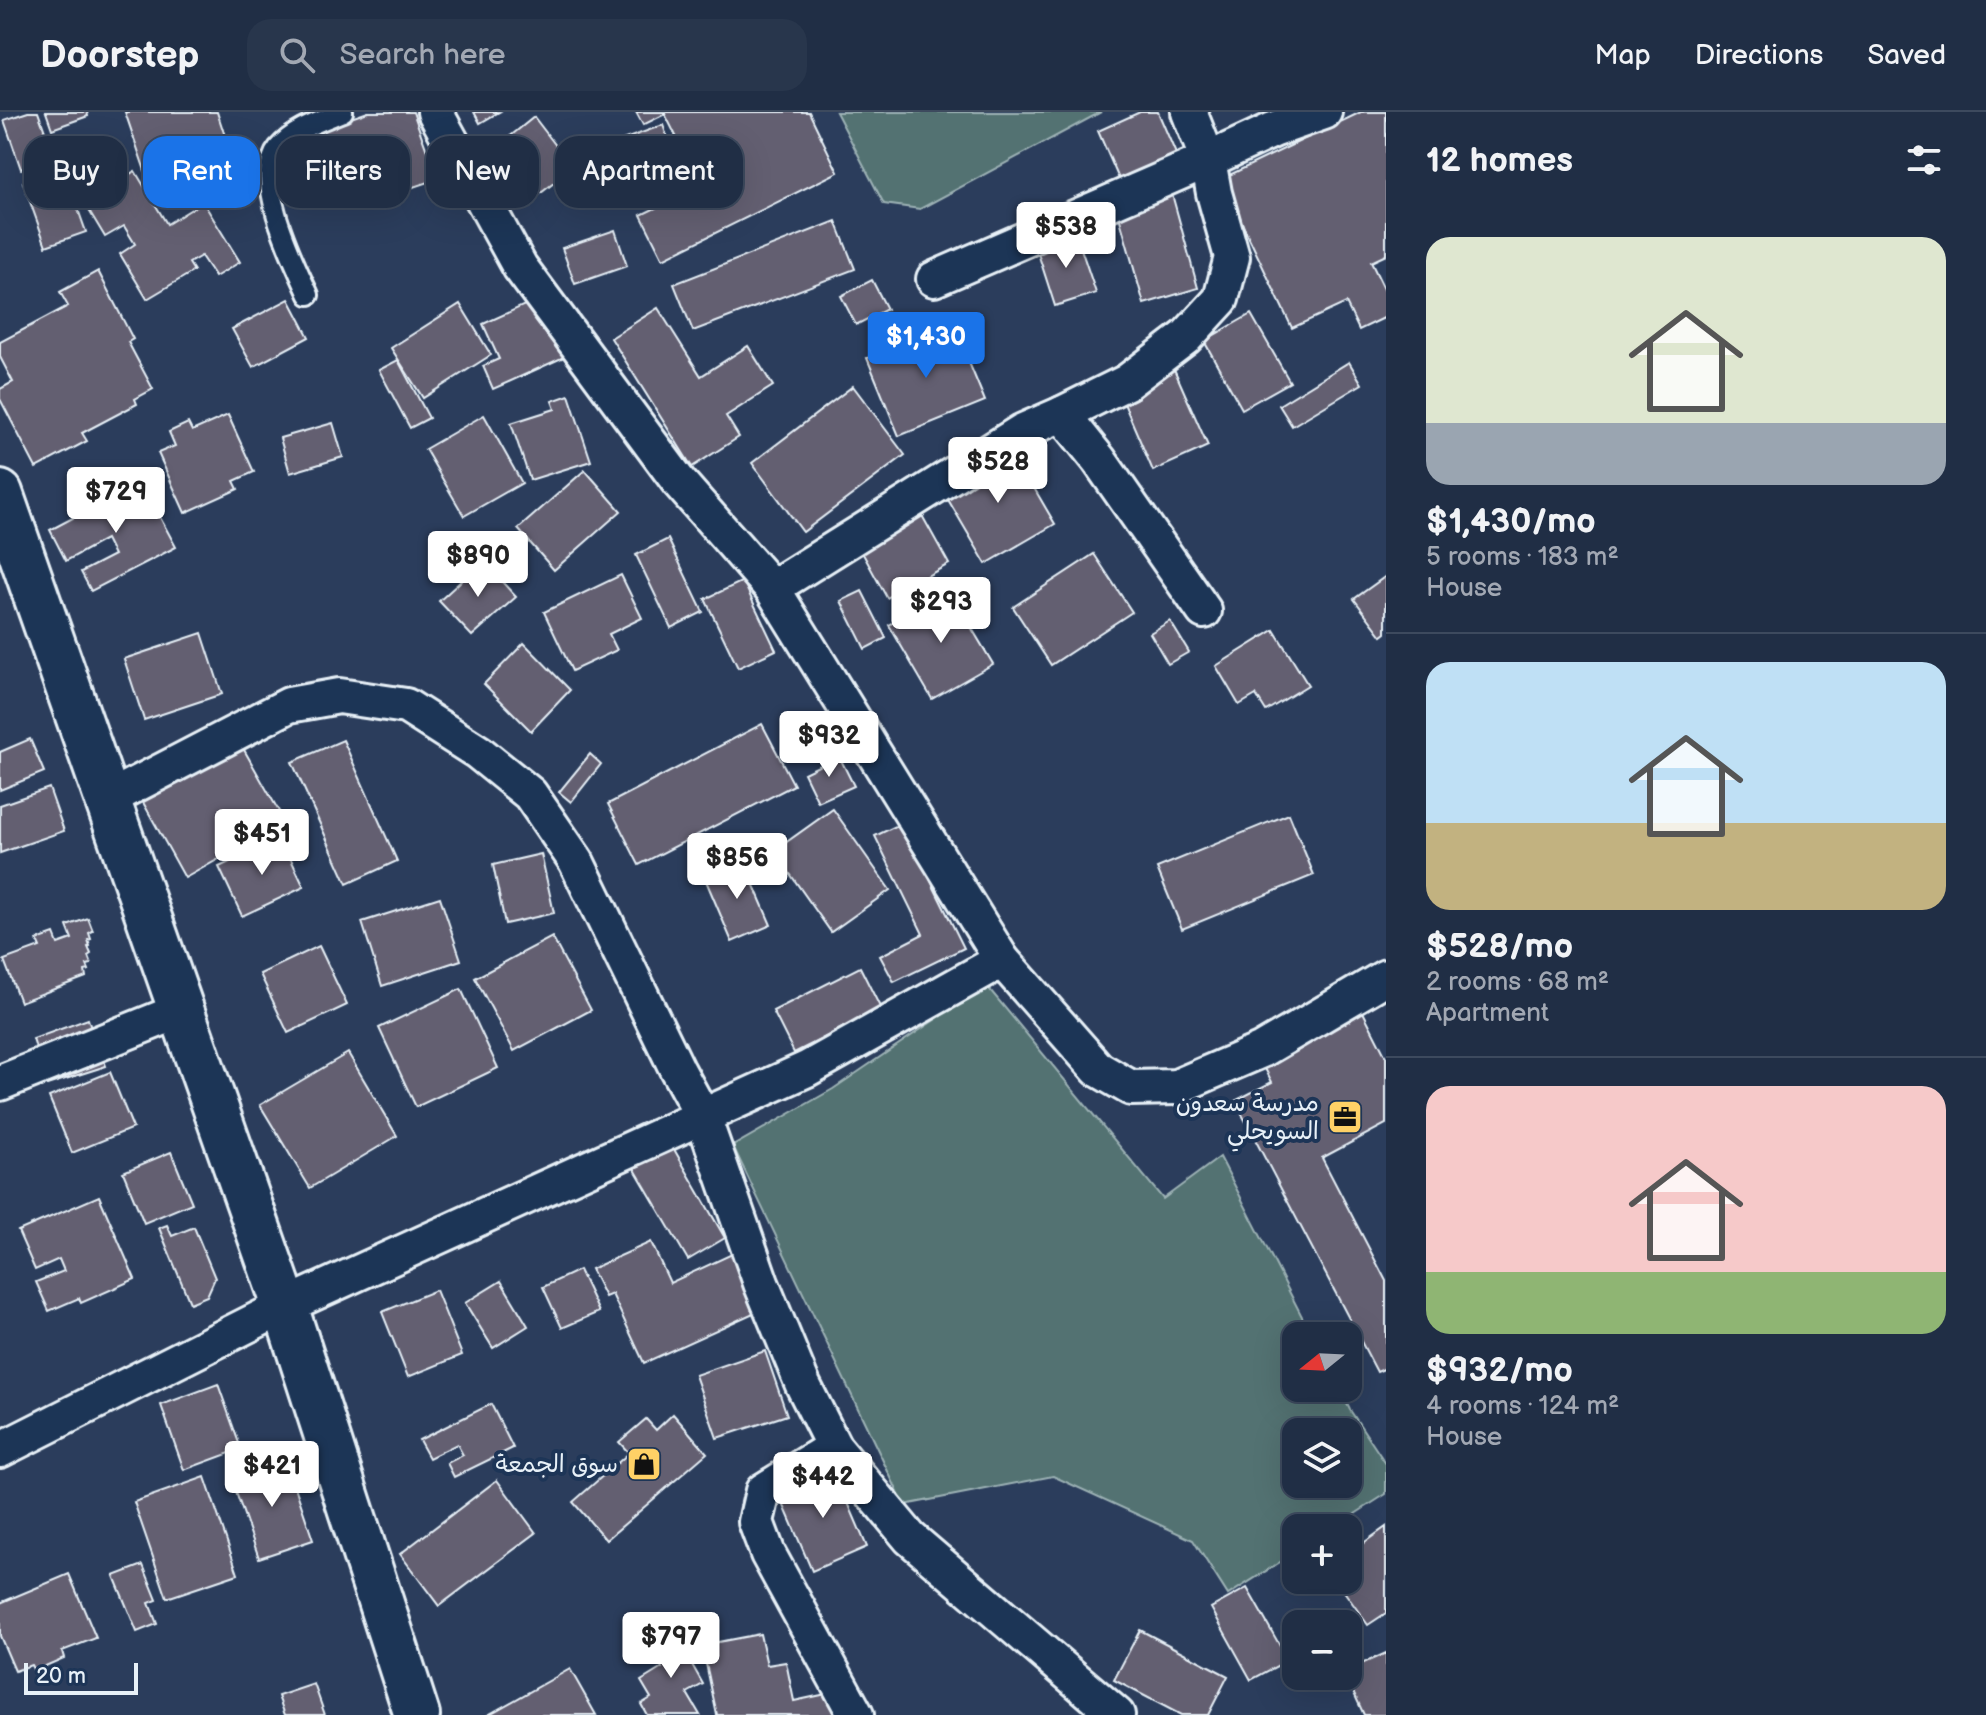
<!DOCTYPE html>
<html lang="en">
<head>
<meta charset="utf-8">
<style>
  :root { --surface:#202e45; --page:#28364c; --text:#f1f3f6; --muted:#a2a8b3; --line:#3d4a5e; --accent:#1a73e8 }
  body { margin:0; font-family:"Balsamiq Sans","Playpen Sans Arabic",sans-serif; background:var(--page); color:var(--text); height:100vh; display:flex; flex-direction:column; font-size:30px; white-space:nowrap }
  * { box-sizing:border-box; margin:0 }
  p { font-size:26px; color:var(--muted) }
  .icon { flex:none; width:44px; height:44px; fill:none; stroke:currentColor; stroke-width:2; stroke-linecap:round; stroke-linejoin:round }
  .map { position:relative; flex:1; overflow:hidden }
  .sheet { display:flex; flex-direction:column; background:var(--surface); width:600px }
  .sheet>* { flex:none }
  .hud { position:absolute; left:24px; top:24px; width:760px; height:72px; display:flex; gap:16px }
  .needle { width:52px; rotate:252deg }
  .controls { position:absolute; left:1282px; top:1210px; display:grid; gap:16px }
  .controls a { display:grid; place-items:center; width:80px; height:80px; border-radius:16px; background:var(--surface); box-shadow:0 8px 32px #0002,0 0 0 2px var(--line); font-size:40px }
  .scale { position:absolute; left:24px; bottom:20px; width:114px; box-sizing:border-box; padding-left:8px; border:4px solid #e8f1f8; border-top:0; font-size:22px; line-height:28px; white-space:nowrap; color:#e8f1f8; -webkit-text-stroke:6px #1d3557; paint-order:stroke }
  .price { position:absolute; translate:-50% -68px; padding:0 18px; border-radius:8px; background:#fff; color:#222; font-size:26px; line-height:52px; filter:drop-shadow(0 2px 4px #0008) }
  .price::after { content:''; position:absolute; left:50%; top:48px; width:24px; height:18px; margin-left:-12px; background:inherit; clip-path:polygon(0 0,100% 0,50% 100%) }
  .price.selected { background:var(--accent); color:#fff }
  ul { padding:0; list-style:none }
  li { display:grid; align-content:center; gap:16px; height:424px; padding:0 40px }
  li+li { border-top:2px solid var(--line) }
  li span { display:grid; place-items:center; height:248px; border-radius:24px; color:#555 }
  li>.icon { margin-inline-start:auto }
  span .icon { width:144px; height:144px; fill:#fffc; stroke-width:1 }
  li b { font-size:34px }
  h2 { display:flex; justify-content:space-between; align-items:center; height:96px; padding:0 40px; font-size:34px }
  .pill { padding:0 28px; border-radius:24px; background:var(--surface); box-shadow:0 8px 32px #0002,0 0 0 2px var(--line); font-size:28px; line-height:72px }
  .pill.selected { background:var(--accent); color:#fff }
  header { display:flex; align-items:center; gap:48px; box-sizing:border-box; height:112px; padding:0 40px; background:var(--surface); border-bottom:2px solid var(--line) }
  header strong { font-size:38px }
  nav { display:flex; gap:44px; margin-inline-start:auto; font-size:28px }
  .search { width:560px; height:72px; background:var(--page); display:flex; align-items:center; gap:20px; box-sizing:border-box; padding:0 28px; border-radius:24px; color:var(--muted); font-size:30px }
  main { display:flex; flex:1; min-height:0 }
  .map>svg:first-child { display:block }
</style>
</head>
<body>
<header>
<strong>Doorstep</strong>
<div class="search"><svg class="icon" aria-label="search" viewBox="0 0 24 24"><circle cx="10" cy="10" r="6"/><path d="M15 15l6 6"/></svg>Search here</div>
<nav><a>Map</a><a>Directions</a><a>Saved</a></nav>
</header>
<main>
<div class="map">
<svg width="1386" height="1603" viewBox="0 0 1386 1603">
  <rect width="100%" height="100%" fill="#2b3d5c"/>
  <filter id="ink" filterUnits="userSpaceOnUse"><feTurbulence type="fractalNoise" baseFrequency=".0125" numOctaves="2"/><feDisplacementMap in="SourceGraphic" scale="16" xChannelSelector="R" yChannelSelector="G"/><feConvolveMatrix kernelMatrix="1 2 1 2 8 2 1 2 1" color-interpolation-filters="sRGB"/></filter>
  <g filter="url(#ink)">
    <g fill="#527272" stroke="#9db2b5" stroke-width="2" fill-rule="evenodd">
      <polygon points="836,0 1101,0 920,97 884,92"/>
      <path d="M986 873 1163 1087 1220 1045 1312 1224H1296V1276H1339L1350 1298 1386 1352V1382L1333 1416H1296V1440L1228 1483 1193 1428 1053 1364 904 1393 733 1034 833 977ZM1296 1320H1348V1372H1296Z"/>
    </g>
    <g fill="#635e71" stroke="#e8f1f8" stroke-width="2">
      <polygon points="28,0 38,0 54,45 21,57 4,8"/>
      <polygon points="46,0 87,0 88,4 52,17"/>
      <polygon points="125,0 217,0 225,24 187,37 198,70 154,85"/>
      <polygon points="368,0 413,0 437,67 360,93 343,44 313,55 302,23"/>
      <polygon points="474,0 499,0 480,11"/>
      <polygon points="636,0 809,0 838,60 663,147 641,103 701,74 665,2 643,13"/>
      <polygon points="1140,0 1158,0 1179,49 1122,74 1098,19"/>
      <polygon points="1361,0 1386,0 1386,143 1371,150 1386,181 1386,205 1359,218 1346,191 1292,216 1221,67"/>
      <polygon points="534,5 573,56 537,84 498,34"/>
      <polygon points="663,13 679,59 601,87 584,42"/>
      <polygon points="63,55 86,120 46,134 23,70"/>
      <polygon points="135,59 167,112 203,90 240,150 215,165 201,144 189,151 194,159 147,187 120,142 135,132 124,114 105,125 84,90"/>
      <polygon points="1170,75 1198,176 1144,192 1115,90"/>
      <polygon points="836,109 855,157 693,219 674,172"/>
      <polygon points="615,118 627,154 575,172 562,136"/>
      <polygon points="1076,122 1096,181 1055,194 1036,135"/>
      <polygon points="98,159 133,227 128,230 153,277 135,287 137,292 82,321 87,329 36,356 0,287 0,277 13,270 0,245 0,230 68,194 60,180"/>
      <polygon points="872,168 887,197 856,213 841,184"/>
      <polygon points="289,187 309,225 253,255 232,217"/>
      <polygon points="538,187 564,245 493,277 483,254 499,247 483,212"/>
      <polygon points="460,192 491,243 423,286 391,236"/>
      <polygon points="658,196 701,264 748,234 773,274 726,304 739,325 692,355 611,226"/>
      <polygon points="1251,202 1290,270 1242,297 1204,229"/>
      <polygon points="953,212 985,289 899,324 867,246"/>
      <polygon points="398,248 429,306 410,316 379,258"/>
      <polygon points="1349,250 1362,272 1292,314 1279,293"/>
      <polygon points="1174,257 1208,334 1153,359 1120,282"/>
      <polygon points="853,274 905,343 803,420 752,351"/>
      <polygon points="569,283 591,349 530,368 511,311 555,297 552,289"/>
      <polygon points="228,303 254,360 234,369 238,377 185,401 158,341 175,334 169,320 188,311 192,319"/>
      <polygon points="484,303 522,371 464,404 425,337"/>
      <polygon points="333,311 343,345 290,361 280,326"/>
      <polygon points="1009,333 1055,412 986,452 940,374"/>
      <polygon points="585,358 621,399 554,458 518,417"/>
      <polygon points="141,370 176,435 91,479 81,460 114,443 106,427 66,449 50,418"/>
      <polygon points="919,398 949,452 887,486 857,431"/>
      <polygon points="668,427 703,500 671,516 636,443"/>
      <polygon points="1094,442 1132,500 1051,553 1013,495"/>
      <polygon points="483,449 516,485 472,524 439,489"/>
      <polygon points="621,463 642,506 609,522 617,538 572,559 544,500"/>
      <polygon points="1386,464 1386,521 1382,524 1354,487"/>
      <polygon points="743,469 776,538 738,556 705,487"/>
      <polygon points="949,478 993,552 932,587 889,513"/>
      <polygon points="862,479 886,526 865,537 841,489"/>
      <polygon points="1170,509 1189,540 1168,552 1150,521"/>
      <polygon points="1274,518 1308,573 1266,599 1256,583 1239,593 1216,554"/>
      <polygon points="202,521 222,582 144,608 124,547"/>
      <polygon points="524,531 570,578 531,619 484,572"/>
      <polygon points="762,612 794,673 639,753 608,692"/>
      <polygon points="30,627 44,660 0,678 0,640"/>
      <polygon points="343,628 397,749 347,772 292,650"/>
      <polygon points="239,629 285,710 185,766 140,685"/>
      <polygon points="590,642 601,652 571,690 559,680"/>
      <polygon points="839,644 854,674 818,690 804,661"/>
      <polygon points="49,676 64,719 0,741 0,693"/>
      <polygon points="833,697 890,778 831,820 774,739"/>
      <polygon points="1289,702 1314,763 1182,817 1157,756"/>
      <polygon points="902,711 964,836 894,870 880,844 923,822 875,724"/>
      <polygon points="281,726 304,775 242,804 219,755"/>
      <polygon points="541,742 554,801 505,812 493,753"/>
      <polygon points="743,748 771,813 732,830 704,764"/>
      <polygon points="440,785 461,848 382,874 362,810"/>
      <polygon points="88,806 93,819 89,821 91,827 88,828 90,834 88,835 91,842 88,844 91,852 87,853 89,858 85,859 86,865 20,890 4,848 40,835 37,828 54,822 58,832 72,827 67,814"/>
      <polygon points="552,825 591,898 514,939 475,866"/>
      <polygon points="319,834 347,893 288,921 260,862"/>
      <polygon points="860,855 881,897 794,941 773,899"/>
      <polygon points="461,877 498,956 416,995 379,916"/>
      <polygon points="1360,894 1386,945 1386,1012 1322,1046 1386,1169 1386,1256 1377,1260 1235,989 1272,970 1260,947"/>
      <polygon points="88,907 94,926 39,946 33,927"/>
      <polygon points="100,936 106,954 47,973 41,955"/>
      <polygon points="348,941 397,1024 310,1076 260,993"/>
      <polygon points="110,960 133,1016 72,1041 49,985"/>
      <polygon points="671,1032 725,1126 688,1148 633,1054"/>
      <polygon points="171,1040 192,1091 144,1111 123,1060"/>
      <polygon points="99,1084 135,1167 81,1191 79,1186 49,1199 36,1170 64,1159 59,1147 35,1158 18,1119"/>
      <polygon points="167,1113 172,1124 194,1115 215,1166 207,1184 190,1191 159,1116"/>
      <polygon points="651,1130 670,1171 732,1142 758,1199 644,1251 612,1182 605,1185 591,1157"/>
      <polygon points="579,1158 599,1200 562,1216 543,1175"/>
      <polygon points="501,1169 528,1214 493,1236 465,1191"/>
      <polygon points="436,1178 462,1243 408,1265 382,1200"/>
      <polygon points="765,1239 787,1303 717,1326 695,1263"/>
      <polygon points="218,1272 241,1337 184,1358 161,1293"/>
      <polygon points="491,1292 513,1336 454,1365 447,1351 463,1343 457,1332 429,1346 419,1328"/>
      <polygon points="673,1302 707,1341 606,1428 573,1390 629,1341 619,1330 646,1307 656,1318"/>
      <polygon points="286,1348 313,1428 259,1446 231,1366"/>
      <polygon points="834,1358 867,1435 812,1459 779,1382"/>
      <polygon points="205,1365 238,1462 167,1486 134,1390"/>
      <polygon points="497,1368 536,1421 439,1494 400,1442"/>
      <polygon points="1386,1415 1386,1501 1368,1513 1336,1468 1348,1468 1348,1442"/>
      <polygon points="143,1453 157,1488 149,1491 157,1512 137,1520 114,1464"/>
      <polygon points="69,1462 96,1526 62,1539 64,1546 34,1559 31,1553 15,1559 0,1524 0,1491"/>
      <polygon points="1247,1476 1288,1548 1251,1568 1211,1496"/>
      <polygon points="1140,1518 1228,1564 1208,1603 1181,1603 1114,1568"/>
      <polygon points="673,1519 703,1572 687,1581 700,1603 647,1603 641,1592 651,1586 641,1569 662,1556 649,1533"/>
      <polygon points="760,1522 767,1553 786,1550 794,1589 831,1581 836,1603 717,1603 702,1533"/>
      <polygon points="1386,1541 1386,1603 1364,1603 1346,1564 1348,1558"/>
      <polygon points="570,1557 596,1603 488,1603"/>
      <polygon points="314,1572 325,1603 285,1603 278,1584"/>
    </g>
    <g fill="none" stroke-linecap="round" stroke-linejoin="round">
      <g stroke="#e8f1f8" stroke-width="24">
        <path id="lane" d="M309 183C295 152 252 67 278 36 294 17 321 9 343 0"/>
      </g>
      <g stroke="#e8f1f8" stroke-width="40">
        <g id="street">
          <polyline points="435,0 520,155 679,370 772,476 1002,848 1098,957 1131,976 1176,975 1262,938 1386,865"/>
          <polyline points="1189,0 1208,48 1273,18 1324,0"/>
          <polyline points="934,167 1208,48 1214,81 1232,145 1221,187 1186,225 1127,270 1062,302"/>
          <polyline points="772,476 1023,319 1062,302 1099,348 1204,499"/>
          <polyline points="108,687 289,593 339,584 406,594 478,640 530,682 576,749 677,957 703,1005 761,1171 803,1273 834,1335 910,1426 1117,1603"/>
          <polyline points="0,971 182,898"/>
          <polyline points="834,1335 763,1379 756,1410 768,1442 856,1603"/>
          <polyline points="0,1338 285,1194 807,957 1002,848"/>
        </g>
      </g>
      <g stroke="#e8f1f8" stroke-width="50">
        <polyline id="secondary" points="0,381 285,1194 417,1603"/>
      </g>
      <use href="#lane" stroke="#1d3557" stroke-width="18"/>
      <use href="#street" stroke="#1d3557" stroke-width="34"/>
      <use href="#secondary" stroke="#1d3557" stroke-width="44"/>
    </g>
  </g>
  <defs>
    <g id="office-square" transform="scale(1.8)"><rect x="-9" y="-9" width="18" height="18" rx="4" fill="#ffd166" stroke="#1d3557"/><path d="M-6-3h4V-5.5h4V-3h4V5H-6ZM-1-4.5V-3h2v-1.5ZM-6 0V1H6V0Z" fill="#111"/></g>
    <g id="shop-square" transform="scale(1.8)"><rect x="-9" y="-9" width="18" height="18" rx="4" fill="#ffd166" stroke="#1d3557"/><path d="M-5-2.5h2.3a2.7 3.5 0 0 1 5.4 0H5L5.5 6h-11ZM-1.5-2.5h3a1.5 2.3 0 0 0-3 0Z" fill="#111"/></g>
  </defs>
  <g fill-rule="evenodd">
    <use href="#office-square" x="1345" y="1005"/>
    <use href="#shop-square" x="644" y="1352"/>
  </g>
  <g text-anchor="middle" stroke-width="8" stroke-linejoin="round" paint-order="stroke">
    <g font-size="24" fill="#e8f1f8" stroke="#1d3557" text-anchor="end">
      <text x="1319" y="999">مدرسة سعدون<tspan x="1319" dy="28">السويحلي</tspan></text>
      <text x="618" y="1360">سوق الجمعة</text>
    </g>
  </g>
</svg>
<div class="controls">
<a><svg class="needle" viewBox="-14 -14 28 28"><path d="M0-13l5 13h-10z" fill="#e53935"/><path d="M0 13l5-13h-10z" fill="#a2a8b3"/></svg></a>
<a><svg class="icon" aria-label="layers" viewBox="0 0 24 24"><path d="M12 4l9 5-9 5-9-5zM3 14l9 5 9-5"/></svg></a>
<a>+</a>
<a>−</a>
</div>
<div class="scale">20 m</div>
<b class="price" style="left:1066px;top:158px">$538</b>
<b class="price selected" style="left:926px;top:268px">$1,430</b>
<b class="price" style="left:998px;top:393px">$528</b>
<b class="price" style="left:116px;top:423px">$729</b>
<b class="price" style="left:478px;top:487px">$890</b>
<b class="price" style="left:941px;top:533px">$293</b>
<b class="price" style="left:829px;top:667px">$932</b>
<b class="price" style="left:262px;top:765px">$451</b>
<b class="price" style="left:737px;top:789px">$856</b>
<b class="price" style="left:272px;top:1397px">$421</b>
<b class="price" style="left:823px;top:1408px">$442</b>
<b class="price" style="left:671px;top:1568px">$797</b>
<div class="hud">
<a class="pill">Buy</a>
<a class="pill selected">Rent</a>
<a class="pill">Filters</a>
<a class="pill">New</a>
<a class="pill">Apartment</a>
</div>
</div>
<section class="sheet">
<h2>12 homes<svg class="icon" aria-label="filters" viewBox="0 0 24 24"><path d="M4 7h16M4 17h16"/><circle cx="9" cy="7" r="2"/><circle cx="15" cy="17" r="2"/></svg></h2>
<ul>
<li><span style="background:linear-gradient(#dfe7d0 75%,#9aa5b1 0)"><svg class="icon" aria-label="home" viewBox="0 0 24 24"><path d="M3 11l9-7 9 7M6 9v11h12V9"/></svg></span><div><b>$1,430/mo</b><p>5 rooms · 183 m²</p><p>House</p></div></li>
<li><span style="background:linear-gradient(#bfe0f5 65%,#c2b280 0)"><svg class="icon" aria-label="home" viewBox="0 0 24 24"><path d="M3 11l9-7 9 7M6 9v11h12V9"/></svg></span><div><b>$528/mo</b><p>2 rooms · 68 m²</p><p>Apartment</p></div></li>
<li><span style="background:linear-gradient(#f6c9c9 75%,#8fb573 0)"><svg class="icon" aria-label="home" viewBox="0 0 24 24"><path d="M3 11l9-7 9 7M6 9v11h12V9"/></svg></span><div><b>$932/mo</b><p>4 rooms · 124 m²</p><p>House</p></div></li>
</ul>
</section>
</main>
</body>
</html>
